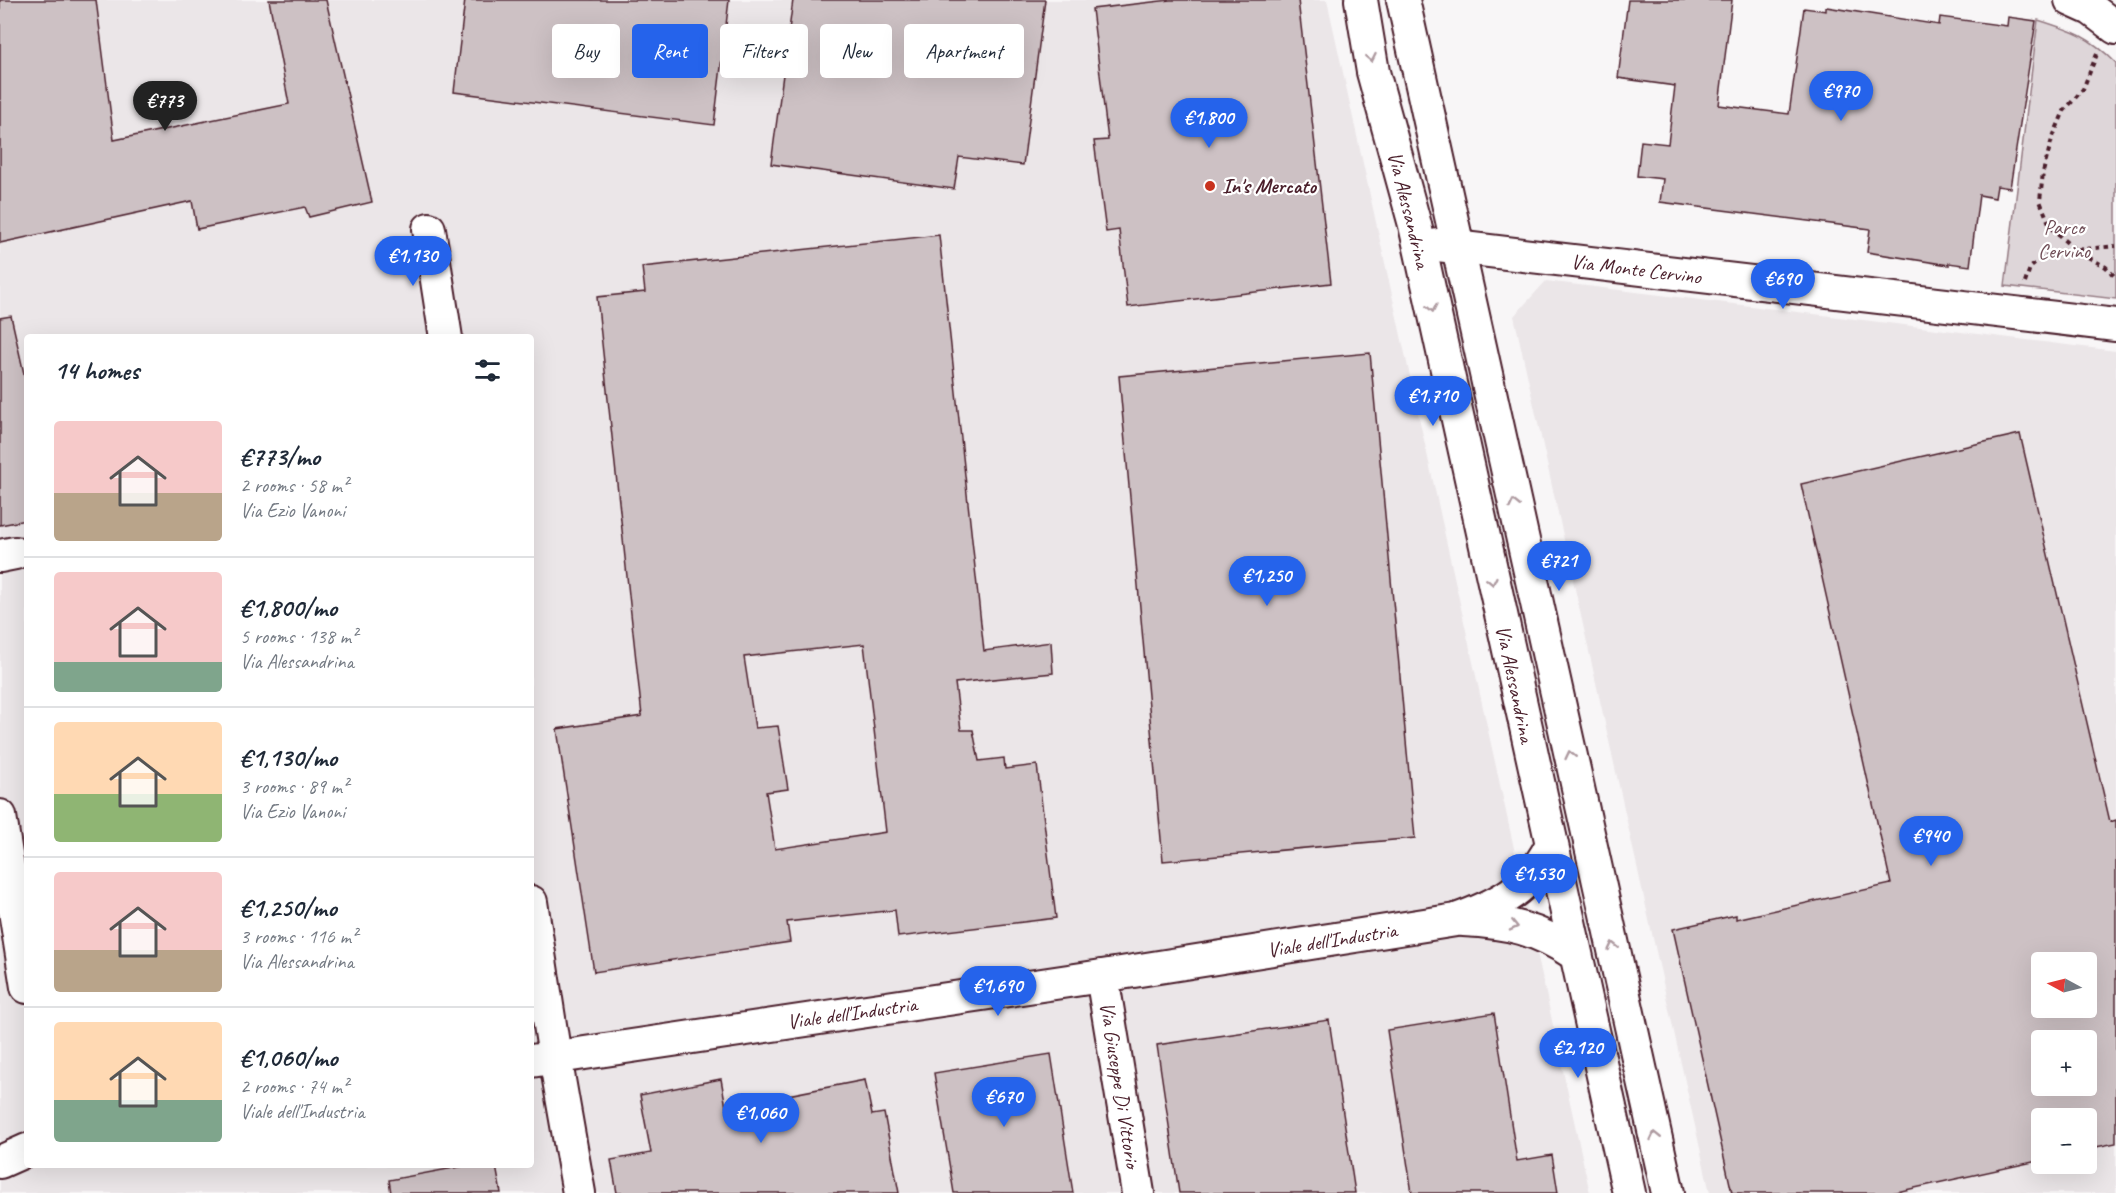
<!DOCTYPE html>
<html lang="en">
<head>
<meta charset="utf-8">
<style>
  :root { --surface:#fff; --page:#f2f2f3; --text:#1f2937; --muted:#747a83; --line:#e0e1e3; --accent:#2563eb }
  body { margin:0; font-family:Caveat,sans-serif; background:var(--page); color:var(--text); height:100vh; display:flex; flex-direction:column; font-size:22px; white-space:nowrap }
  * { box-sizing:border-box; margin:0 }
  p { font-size:20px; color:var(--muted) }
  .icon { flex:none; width:33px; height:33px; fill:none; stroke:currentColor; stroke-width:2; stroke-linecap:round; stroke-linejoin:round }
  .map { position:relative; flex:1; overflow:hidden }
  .side { position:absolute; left:24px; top:334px; width:510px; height:834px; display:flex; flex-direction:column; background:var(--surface); border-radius:6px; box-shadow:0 6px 24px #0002 }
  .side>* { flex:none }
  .guide { position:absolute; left:552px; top:24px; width:570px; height:54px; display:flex; gap:12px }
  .needle { width:39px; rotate:277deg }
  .tools { position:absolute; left:2031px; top:952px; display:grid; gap:12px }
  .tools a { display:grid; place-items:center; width:66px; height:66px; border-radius:6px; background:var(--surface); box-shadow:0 6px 24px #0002; font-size:30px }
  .price { position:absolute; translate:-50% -51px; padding:0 14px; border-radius:21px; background:var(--accent); color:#fff; font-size:20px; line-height:39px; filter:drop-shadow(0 2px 3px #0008) }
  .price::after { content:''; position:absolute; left:50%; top:36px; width:18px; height:14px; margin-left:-9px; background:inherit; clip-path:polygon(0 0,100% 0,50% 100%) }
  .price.selected { background:#222; color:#fff }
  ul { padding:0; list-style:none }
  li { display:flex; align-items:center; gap:18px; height:150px; padding:0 30px }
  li+li { border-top:2px solid var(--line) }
  li span { display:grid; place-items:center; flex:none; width:168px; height:120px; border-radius:6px; color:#555 }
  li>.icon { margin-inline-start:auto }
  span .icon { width:72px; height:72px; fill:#fffc; stroke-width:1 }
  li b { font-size:26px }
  h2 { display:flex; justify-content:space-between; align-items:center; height:72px; padding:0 30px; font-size:26px }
  .chip { padding:0 21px; border-radius:6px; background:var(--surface); box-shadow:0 6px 24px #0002; font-size:21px; line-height:54px }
  .chip.selected { background:var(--accent); color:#fff }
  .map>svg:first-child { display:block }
</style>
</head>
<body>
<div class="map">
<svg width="2116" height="1193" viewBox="0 0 2116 1193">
  <rect width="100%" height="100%" fill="#f8f6f7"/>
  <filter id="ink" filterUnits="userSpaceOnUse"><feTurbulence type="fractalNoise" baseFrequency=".0167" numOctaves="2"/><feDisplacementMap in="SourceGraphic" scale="12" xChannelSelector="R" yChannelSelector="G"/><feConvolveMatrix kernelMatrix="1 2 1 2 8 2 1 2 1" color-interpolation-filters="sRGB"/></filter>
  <g filter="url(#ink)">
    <g fill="#ebe6e8" fill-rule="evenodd">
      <path d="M0 0H1327L1590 1193H0ZM27 338H531V1166H27Z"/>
      <path d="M1546 281 2116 351V1193H1710L1514 316ZM2042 963H2086V1008H2042ZM2042 1041H2086V1086H2042ZM2042 1119H2086V1164H2042Z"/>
    </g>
    <path fill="#ded6d9" stroke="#947a82" stroke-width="1.5" d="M2038 20C2073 31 2089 36 2116 63V299L2005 286Z"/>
    <g fill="#cdc1c4" stroke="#4a1f2b" stroke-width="1.5" fill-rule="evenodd">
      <polygon points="0,0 96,0 114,140 289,104 269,0 326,0 372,202 309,217 305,207 197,229 192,201 0,243"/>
      <polygon points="465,0 729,0 714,125 454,92"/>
      <polygon points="793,0 1045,0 1023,165 959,157 954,189 771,164"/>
      <polygon points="1170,0 1298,0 1331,283 1128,307 1119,230 1106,232 1094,141 1108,140 1092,9"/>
      <polygon points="1628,0 1732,0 1719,105 1789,114 1804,8 1826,11 1826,7 1939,25 1940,17 2007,26 2008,17 2036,21 2010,188 1997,186 1995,198 1979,195 1970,266 1949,263 1949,265 1867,252 1870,229 1660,202 1663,179 1637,176 1641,141 1668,144 1675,86 1618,78"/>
      <path d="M939 235 984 651 1051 642 1053 673 955 683 961 730H973L979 761 1004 758 1005 769 1037 765 1056 918 898 937 895 910 787 922 790 942 594 972 557 729 642 716 597 297 645 292 642 267ZM864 644 886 832 775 849 766 792 788 789 778 726 755 728 744 657Z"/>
      <polygon points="11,316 27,387 27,520 0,525 0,318"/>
      <polygon points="1370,353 1415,838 1163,861 1119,376"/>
      <path d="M2020 434 2110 822 2116 820V1143L2086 1149V1119H2042V1160L1892 1193H1732L1673 929 1736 915V919L1891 884 1801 484ZM2042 963H2086V1008H2042ZM2042 1041H2086V1086H2042Z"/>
      <polygon points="1494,1013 1517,1161 1552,1155 1558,1193 1412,1193 1387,1030"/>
      <polygon points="1329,1020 1355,1193 1179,1193 1157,1045"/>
      <polygon points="1051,1054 1073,1193 954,1193 934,1073"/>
      <polygon points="721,1079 726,1107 865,1080 872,1115 884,1113 899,1193 617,1193 611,1160 651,1153 640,1095"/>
      <polygon points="464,1166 496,1166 501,1193 391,1193 389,1180"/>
    </g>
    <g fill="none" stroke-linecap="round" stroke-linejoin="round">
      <g stroke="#4a1f2b" stroke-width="36">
        <g id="minor">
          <polyline points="1361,0 1373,72 1415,225 1629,1193"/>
          <polyline points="1403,0 1668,1193"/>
          <polyline points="2071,0 2091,9 2116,28"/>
          <polyline points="429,229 446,338"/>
          <polyline points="1438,245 2116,325"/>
          <polyline points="0,556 15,553"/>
          <polyline points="0,816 27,987"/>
          <polyline points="531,902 555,1057 579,1193"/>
          <path d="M1463 920C1508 922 1538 929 1575 954"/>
          <polyline points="1102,976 1138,1193"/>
          <path d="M531 1061 1102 976 1456 920C1500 904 1529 889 1551 846"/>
          <polyline points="0,1162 27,1150"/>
        </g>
      </g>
      <g stroke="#4a1f2b" stroke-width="4" stroke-dasharray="4.5 4.5" stroke-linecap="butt">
        <polyline points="2097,54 2083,89 2064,111 2052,139 2043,172 2040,201 2051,228 2075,250 2116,246"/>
        <polyline points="2025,283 2030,268 2044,256 2075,250 2106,267 2116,278"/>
      </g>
      <use href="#minor" stroke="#fff" stroke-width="32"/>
    </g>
    <defs><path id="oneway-chevron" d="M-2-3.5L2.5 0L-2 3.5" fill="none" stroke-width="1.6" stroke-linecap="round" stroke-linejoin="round" transform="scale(1.5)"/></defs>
    <g stroke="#ae9aa0">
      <use href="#oneway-chevron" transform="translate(1371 58) rotate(79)"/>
      <use href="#oneway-chevron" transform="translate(1432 308) rotate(78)"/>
      <use href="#oneway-chevron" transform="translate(1514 504) rotate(-103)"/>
      <use href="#oneway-chevron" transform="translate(1492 581) rotate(78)"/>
      <use href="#oneway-chevron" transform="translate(1570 755) rotate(-103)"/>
      <use href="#oneway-chevron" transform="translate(1514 926) rotate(13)"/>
      <use href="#oneway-chevron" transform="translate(1613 946) rotate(-103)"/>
      <use href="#oneway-chevron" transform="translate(1655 1136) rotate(-103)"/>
    </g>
  </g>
  <circle fill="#c8321e" stroke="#fff" stroke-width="2" cx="1210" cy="186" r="6"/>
  <g text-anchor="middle" stroke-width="4.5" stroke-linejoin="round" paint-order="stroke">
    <g font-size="21" font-weight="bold" fill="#4a1f2b" stroke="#fff" text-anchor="start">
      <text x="1222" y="193">In's Mercato</text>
    </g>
    <g font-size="21" fill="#4a1f2b" stroke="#fff">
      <text transform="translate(1409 210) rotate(76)" y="7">Via Alessandrina</text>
      <text transform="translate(1636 269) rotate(7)" y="7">Via Monte Cervino</text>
      <text transform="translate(1515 684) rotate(78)" y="7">Via Alessandrina</text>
      <text transform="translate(1332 940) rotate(-9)" y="7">Viale dell'Industria</text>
      <text transform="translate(852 1013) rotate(-8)" y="7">Viale dell'Industria</text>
      <text transform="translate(1120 1085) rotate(81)" y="7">Via Giuseppe Di Vittorio</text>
    </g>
    <g font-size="21" fill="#6f4d56" stroke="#fff">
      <text x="2064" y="234">Parco<tspan x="2064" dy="24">Cervino</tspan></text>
    </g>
  </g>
</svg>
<div class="tools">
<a><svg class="needle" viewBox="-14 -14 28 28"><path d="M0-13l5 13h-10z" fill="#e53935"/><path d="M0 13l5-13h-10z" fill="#747a83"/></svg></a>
<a>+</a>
<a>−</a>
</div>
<b class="price" style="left:1841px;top:122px">€970</b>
<b class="price selected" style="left:165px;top:132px">€773</b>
<b class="price" style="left:1209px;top:149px">€1,800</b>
<b class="price" style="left:413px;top:287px">€1,130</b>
<b class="price" style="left:1783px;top:310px">€690</b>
<b class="price" style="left:1433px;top:427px">€1,710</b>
<b class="price" style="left:1559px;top:592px">€721</b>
<b class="price" style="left:1267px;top:607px">€1,250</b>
<b class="price" style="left:1931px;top:867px">€940</b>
<b class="price" style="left:1539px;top:905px">€1,530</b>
<b class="price" style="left:998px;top:1017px">€1,690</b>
<b class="price" style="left:1578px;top:1079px">€2,120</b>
<b class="price" style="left:1004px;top:1128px">€670</b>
<b class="price" style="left:761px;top:1144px">€1,060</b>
<div class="guide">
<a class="chip">Buy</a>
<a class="chip selected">Rent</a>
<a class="chip">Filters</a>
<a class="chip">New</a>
<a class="chip">Apartment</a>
</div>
<section class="side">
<h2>14 homes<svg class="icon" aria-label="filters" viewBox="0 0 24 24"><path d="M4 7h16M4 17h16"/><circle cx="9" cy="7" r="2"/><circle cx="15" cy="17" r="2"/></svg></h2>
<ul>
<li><span style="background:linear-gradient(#f6c9c9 60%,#b9a48a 0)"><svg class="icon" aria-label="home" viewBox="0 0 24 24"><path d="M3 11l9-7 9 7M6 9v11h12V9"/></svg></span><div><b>€773/mo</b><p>2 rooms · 58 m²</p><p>Via Ezio Vanoni</p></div></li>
<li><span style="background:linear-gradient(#f6c9c9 75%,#7fa58c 0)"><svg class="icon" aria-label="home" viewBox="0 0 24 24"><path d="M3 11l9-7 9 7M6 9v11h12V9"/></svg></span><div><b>€1,800/mo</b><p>5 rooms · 138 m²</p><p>Via Alessandrina</p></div></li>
<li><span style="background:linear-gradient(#ffd9b3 60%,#8fb573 0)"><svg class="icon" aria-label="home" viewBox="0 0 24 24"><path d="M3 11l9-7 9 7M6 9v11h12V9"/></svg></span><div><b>€1,130/mo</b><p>3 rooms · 89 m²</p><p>Via Ezio Vanoni</p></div></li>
<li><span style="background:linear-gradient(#f6c9c9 65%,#b9a48a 0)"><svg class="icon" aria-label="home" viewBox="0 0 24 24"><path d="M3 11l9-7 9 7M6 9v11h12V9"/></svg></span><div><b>€1,250/mo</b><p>3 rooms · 116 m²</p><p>Via Alessandrina</p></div></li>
<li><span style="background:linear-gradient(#ffd9b3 65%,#7fa58c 0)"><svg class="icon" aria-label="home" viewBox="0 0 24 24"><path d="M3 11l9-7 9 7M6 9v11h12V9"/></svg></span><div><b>€1,060/mo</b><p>2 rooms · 74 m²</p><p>Viale dell'Industria</p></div></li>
</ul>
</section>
</div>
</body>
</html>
